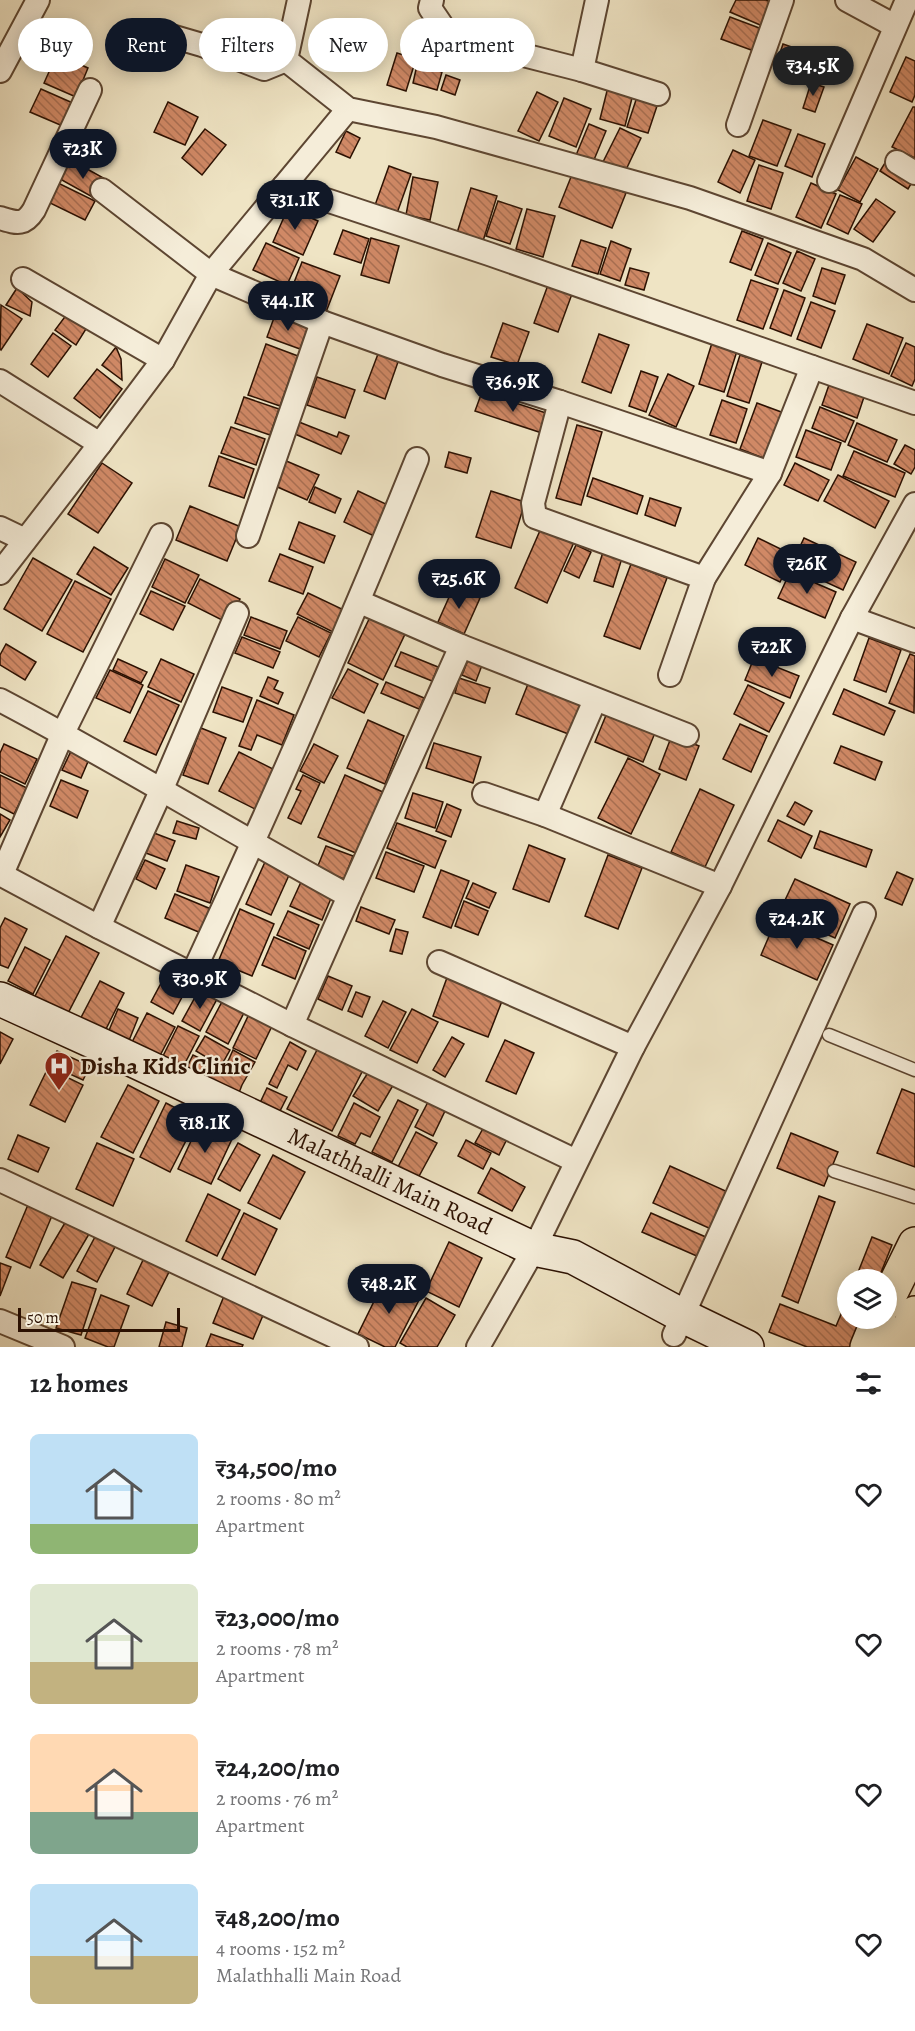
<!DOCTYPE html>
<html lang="en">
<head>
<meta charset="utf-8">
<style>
  :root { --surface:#fff; --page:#f2f2f2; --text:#202124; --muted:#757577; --accent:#111827 }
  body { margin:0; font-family:Alegreya,serif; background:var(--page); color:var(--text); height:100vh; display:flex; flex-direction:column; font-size:22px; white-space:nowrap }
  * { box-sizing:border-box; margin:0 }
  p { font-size:20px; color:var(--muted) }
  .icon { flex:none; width:33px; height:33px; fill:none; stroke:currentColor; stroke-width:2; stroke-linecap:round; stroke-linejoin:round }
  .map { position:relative; height:1347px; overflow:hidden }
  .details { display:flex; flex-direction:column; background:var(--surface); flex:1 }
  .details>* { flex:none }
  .hud { position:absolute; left:18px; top:18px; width:600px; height:54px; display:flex; gap:12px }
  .controls { position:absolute; left:837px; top:1269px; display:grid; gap:12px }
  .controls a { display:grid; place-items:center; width:60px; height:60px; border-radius:50%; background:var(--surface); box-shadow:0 3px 15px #0003; font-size:30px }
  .scale { position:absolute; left:18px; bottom:15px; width:162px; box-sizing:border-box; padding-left:6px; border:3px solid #2c1102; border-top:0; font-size:16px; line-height:21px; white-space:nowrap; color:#2c1102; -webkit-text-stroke:4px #f5edd9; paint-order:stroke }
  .price { position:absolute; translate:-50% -51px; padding:0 14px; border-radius:21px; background:var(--accent); color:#fff; font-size:20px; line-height:39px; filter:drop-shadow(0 2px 3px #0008) }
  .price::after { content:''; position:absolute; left:50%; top:36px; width:18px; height:14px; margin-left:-9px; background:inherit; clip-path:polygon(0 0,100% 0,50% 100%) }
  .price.selected { background:#222; color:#fff }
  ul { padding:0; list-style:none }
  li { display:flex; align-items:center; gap:18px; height:150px; padding:0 30px }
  li span { display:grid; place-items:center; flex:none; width:168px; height:120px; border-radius:9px; color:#555 }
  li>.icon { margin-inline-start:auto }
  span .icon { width:72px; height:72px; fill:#fffc; stroke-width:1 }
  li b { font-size:26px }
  h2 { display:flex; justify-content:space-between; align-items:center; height:72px; padding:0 30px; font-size:26px }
  .chip { padding:0 21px; border-radius:27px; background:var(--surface); box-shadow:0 3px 15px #0003; font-size:21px; line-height:54px }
  .chip.selected { background:var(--accent); color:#fff }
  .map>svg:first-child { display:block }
</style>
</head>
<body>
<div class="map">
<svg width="915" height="1347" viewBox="0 0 915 1347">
  <defs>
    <pattern id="building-back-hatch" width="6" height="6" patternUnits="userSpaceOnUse" patternTransform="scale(1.5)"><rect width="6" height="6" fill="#d08966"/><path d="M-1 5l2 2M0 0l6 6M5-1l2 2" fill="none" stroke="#a96f52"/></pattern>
  </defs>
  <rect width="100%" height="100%" fill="#efe4c4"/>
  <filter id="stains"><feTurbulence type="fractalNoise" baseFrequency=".00333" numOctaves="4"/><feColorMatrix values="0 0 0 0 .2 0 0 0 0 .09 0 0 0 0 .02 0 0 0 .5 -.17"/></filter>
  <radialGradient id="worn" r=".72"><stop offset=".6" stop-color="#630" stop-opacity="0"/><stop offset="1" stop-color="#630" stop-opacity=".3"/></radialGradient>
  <g fill="url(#building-back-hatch)" stroke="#2c1102" stroke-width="1.5">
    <polygon points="736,0 766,0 775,4 765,27 730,12"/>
    <polygon points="730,17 762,29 754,51 721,39"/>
    <polygon points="783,44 820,57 812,78 776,65"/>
    <polygon points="397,53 416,59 406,91 387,85"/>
    <polygon points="57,54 88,68 76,97 44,83"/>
    <polygon points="823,54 835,58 825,84 813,79"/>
    <polygon points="906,57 915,61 915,95 912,102 890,92"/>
    <polygon points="417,65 442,72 437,90 413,83"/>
    <polygon points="446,75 460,80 455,95 441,90"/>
    <polygon points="609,83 634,90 625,126 600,119"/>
    <polygon points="811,83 824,87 815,112 803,108"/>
    <polygon points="41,89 75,104 65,127 30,112"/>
    <polygon points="537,92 558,102 539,141 518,131"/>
    <polygon points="638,94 659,100 648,133 627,127"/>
    <polygon points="564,98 591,109 576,147 549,136"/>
    <polygon points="168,102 198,117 185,145 154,132"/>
    <polygon points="913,107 915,107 915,158 892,147"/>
    <polygon points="763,120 791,130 777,166 749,156"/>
    <polygon points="589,124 606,131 591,167 574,160"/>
    <polygon points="620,128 641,138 623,176 601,166"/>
    <polygon points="205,129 226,145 202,175 182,158"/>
    <polygon points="346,131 360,138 350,158 336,152"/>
    <polygon points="798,134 825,144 812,177 785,166"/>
    <polygon points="733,150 755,160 740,193 718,182"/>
    <polygon points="856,157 878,169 860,202 838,190"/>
    <polygon points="888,158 915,177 908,189 880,171"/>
    <polygon points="71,160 107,180 96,199 60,179"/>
    <polygon points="759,165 783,173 771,209 747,201"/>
    <polygon points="389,166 411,174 396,216 374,208"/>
    <polygon points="573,172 626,193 612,228 559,207"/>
    <polygon points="413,177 438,182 430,220 406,215"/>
    <polygon points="58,183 95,201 85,220 48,202"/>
    <polygon points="811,183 836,194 821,228 796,217"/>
    <polygon points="471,188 497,196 483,241 457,233"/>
    <polygon points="840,195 862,204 848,234 827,224"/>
    <polygon points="876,199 895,212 873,242 854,229"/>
    <polygon points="498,201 522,209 510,244 486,236"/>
    <polygon points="288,208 318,221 303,255 273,242"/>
    <polygon points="527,209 555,216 543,257 516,249"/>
    <polygon points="343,230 369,239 361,263 334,254"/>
    <polygon points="742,231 763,239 751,270 730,262"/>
    <polygon points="371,238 399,246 389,283 361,275"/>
    <polygon points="581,240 606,248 598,274 572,266"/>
    <polygon points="611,241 631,249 620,281 600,274"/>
    <polygon points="266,243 299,258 287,285 253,270"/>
    <polygon points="768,243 791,253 778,284 755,275"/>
    <polygon points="797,251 815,259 801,291 783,283"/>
    <polygon points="302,262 340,276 326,312 288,298"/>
    <polygon points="630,268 649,273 644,290 625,285"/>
    <polygon points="822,268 845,275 835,304 813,296"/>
    <polygon points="751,280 778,289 763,329 737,320"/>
    <polygon points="548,285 572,294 558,332 534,323"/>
    <polygon points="17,288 32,302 30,316 6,305"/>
    <polygon points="784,290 805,298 791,336 770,328"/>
    <polygon points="811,302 835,311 821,348 797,339"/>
    <polygon points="1,305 22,319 1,350 0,349"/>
    <polygon points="67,314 86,329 76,345 55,330"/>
    <polygon points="275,315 308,327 300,349 267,337"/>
    <polygon points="503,323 529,332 517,365 491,357"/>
    <polygon points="867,324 903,338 889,374 853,359"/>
    <polygon points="53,333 71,346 48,377 31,364"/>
    <polygon points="599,334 629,345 611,393 582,382"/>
    <polygon points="712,343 737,351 724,392 699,384"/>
    <polygon points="906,343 915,347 915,379 912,386 891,376"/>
    <polygon points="266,344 298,356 280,406 248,395"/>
    <polygon points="116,347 121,359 122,380 102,365"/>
    <polygon points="378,354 398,362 385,399 364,391"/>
    <polygon points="740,355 762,362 749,403 727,396"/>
    <polygon points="97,369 122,389 100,418 74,398"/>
    <polygon points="641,371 658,377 646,412 629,406"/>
    <polygon points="668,374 694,386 676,427 649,415"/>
    <polygon points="317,377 355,390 345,418 307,405"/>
    <polygon points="830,382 865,394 857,418 822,405"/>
    <polygon points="482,392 552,415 545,434 475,411"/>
    <polygon points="244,397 279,409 270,435 235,423"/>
    <polygon points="722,400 747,409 736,443 710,435"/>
    <polygon points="757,403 784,413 766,459 740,449"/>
    <polygon points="820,407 854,421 845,442 812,428"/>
    <polygon points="299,422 337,437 339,432 349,436 341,454 295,434"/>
    <polygon points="857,423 897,440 887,462 848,445"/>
    <polygon points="577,425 602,432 581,505 556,498"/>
    <polygon points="231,427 265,439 256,465 221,453"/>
    <polygon points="806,430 841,443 831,470 796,457"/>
    <polygon points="905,445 915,450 915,467 911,474 894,464"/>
    <polygon points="854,451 905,473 895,497 843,476"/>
    <polygon points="449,452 471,458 467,473 445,467"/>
    <polygon points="219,456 254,469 244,498 209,486"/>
    <polygon points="284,460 319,475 307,500 273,485"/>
    <polygon points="102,463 132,483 98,533 68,514"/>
    <polygon points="795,463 829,480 818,501 784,485"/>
    <polygon points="838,475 889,501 875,528 824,501"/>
    <polygon points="593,478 643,496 637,514 587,496"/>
    <polygon points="315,487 341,499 335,513 309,502"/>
    <polygon points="358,491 388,505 374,536 344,522"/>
    <polygon points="491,491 525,502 511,548 476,537"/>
    <polygon points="650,498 681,508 675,526 645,515"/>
    <polygon points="190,506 241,527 227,561 176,540"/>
    <polygon points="299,522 335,536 324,563 289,549"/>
    <polygon points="542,526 575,540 547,603 515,588"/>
    <polygon points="758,538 793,555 780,582 745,565"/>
    <polygon points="804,538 856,562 843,590 791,566"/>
    <polygon points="576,545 591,552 579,578 564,571"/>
    <polygon points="94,547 128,568 111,595 77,574"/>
    <polygon points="603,552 622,558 613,587 594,581"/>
    <polygon points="280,554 313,567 303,594 269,581"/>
    <polygon points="33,558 72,580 42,631 4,609"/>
    <polygon points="165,559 199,575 185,603 152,587"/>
    <polygon points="631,564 667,578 640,649 604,636"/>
    <polygon points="790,572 836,592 825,618 778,598"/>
    <polygon points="200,579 240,599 228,623 188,603"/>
    <polygon points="75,581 111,599 83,652 47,634"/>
    <polygon points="454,586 480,598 464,634 438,622"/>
    <polygon points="151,591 185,606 173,630 140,614"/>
    <polygon points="308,593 344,610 333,632 297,614"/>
    <polygon points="372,613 407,630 383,680 348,663"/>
    <polygon points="251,617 287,631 280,649 244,635"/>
    <polygon points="298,617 331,633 319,657 286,641"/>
    <polygon points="242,637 280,652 273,668 235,653"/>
    <polygon points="869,638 901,650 886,692 854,680"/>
    <polygon points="6,644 36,662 25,680 0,665 0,655"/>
    <polygon points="401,652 438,667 432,681 395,666"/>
    <polygon points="910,654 915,656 914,713 889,703"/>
    <polygon points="470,655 484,660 476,681 462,675"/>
    <polygon points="754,658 799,676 790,698 745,680"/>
    <polygon points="118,659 147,672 141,683 113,670"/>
    <polygon points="161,659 194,674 181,702 148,687"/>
    <polygon points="348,669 378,684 364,713 332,698"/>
    <polygon points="110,670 143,685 130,713 96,698"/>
    <polygon points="268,677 278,681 274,689 283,693 278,704 260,696"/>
    <polygon points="459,678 490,688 485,703 455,693"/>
    <polygon points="530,679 585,701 571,735 516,714"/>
    <polygon points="386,682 424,698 419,709 381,693"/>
    <polygon points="748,685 784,703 769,732 734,714"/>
    <polygon points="222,687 252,698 243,722 213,712"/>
    <polygon points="844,689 895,711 884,735 833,714"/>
    <polygon points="148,691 179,705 156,755 124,741"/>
    <polygon points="257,700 294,715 282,745 257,735 251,750 239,746"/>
    <polygon points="609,708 657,728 643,762 595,742"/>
    <polygon points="368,720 404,736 385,784 347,768"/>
    <polygon points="740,724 767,736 751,772 723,759"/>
    <polygon points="201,728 226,738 208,784 183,775"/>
    <polygon points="672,735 699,746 686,780 659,769"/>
    <polygon points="434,743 481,757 473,783 426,768"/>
    <polygon points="4,744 37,759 25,784 0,772 0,753"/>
    <polygon points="314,744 338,756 324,783 300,771"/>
    <polygon points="841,746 882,762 875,780 834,763"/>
    <polygon points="72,749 90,757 81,778 62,770"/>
    <polygon points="239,752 279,772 259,811 219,791"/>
    <polygon points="628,758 660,774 631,834 598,818"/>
    <polygon points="0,775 27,788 14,814 0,807"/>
    <polygon points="303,775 320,783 301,824 288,818 301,791 296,789"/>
    <polygon points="345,775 385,793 358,854 318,837"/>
    <polygon points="61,780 88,791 77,818 50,806"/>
    <polygon points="700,789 734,805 705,867 671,852"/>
    <polygon points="413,793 443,802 435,828 405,818"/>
    <polygon points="795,802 812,811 804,825 787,816"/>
    <polygon points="447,804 461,810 451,837 436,831"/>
    <polygon points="0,814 10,820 0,837"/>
    <polygon points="778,820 812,836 801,858 768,841"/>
    <polygon points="177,821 199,828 196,839 173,833"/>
    <polygon points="397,823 446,841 435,868 387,848"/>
    <polygon points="820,831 872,850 866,867 814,848"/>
    <polygon points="154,833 175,841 167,861 146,853"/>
    <polygon points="529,845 565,859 549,902 513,889"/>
    <polygon points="326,846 353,856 344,879 317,868"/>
    <polygon points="386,852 424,866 414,892 376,878"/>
    <polygon points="608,855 642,868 618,929 585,916"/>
    <polygon points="145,860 165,869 156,889 136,879"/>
    <polygon points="265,862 290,873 271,915 246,904"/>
    <polygon points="186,865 219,877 210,903 177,891"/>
    <polygon points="441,870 469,881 451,928 423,917"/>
    <polygon points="897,872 913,879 902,905 885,898"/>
    <polygon points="795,879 850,904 835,938 779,913"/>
    <polygon points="301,882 332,896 322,920 290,906"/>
    <polygon points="473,883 496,893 489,908 466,898"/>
    <polygon points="175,894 211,909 201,933 165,918"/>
    <polygon points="464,901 488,911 478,935 455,926"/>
    <polygon points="361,907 395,920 389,934 356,921"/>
    <polygon points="240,909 274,924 252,976 218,962"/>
    <polygon points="288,911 319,925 309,949 277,935"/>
    <polygon points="5,918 27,929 8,968 0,965 0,928"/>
    <polygon points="776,920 833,945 817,980 761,955"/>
    <polygon points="396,929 408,932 402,954 390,951"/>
    <polygon points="66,936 99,953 64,1021 31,1004"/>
    <polygon points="274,937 306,951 295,979 262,965"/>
    <polygon points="25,947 50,960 33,994 8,981"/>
    <polygon points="167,972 189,984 173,1014 151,1002"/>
    <polygon points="448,975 504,996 488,1037 433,1016"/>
    <polygon points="328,976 352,986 342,1010 318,999"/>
    <polygon points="100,981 124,993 100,1041 75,1029"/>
    <polygon points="199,990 217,999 200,1031 182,1021"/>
    <polygon points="356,992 370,997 362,1017 348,1011"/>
    <polygon points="225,996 247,1007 228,1044 206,1032"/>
    <polygon points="383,1001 406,1012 388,1048 365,1036"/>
    <polygon points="118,1009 138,1018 128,1043 107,1035"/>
    <polygon points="412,1009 438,1022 417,1063 390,1050"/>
    <polygon points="250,1012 273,1024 256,1059 233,1048"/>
    <polygon points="147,1013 175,1027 155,1065 128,1050"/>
    <polygon points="178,1026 199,1036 182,1069 162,1058"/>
    <polygon points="0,1032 13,1039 0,1064"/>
    <polygon points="205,1036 230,1050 221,1066 196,1051"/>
    <polygon points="452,1037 464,1044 445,1077 433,1070"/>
    <polygon points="505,1040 534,1053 516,1094 486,1081"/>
    <polygon points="290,1042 306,1051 297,1070 288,1065 277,1088 269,1084"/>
    <polygon points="320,1044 365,1066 332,1131 287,1109"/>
    <polygon points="233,1050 255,1062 242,1085 237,1098 185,1071 193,1055 224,1070"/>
    <polygon points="57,1051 90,1066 83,1080 50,1065"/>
    <polygon points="48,1068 83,1085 65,1122 30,1105"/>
    <polygon points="371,1068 395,1082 378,1111 353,1096"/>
    <polygon points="128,1085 159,1101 133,1153 101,1137"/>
    <polygon points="267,1088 287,1097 278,1115 259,1105"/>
    <polygon points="902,1089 915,1094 915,1167 877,1153"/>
    <polygon points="398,1100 418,1110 392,1162 372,1152"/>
    <polygon points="428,1102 445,1111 433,1136 415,1127"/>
    <polygon points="166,1103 197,1119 170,1172 140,1157"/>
    <polygon points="354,1103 380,1117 370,1137 361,1133 355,1144 338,1136"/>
    <polygon points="199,1124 232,1139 211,1184 178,1169"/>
    <polygon points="485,1125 508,1137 499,1155 475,1143"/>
    <polygon points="416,1132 437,1143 418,1178 398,1167"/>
    <polygon points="791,1133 838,1152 824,1186 777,1168"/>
    <polygon points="18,1135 49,1148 38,1172 8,1159"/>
    <polygon points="466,1140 491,1153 483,1169 458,1156"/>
    <polygon points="97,1143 134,1159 113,1206 76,1189"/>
    <polygon points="238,1143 260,1155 240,1191 218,1179"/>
    <polygon points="273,1155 305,1172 280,1219 248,1203"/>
    <polygon points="670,1166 728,1192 711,1229 653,1203"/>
    <polygon points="491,1168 525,1187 512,1211 478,1193"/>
    <polygon points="208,1194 240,1210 217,1256 186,1241"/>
    <polygon points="819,1196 835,1202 798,1303 782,1296"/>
    <polygon points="30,1200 54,1211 30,1268 6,1257"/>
    <polygon points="244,1213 277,1229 255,1275 222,1259"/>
    <polygon points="651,1213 708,1238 699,1257 642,1232"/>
    <polygon points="69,1216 92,1229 63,1278 40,1265"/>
    <polygon points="96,1235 116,1245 97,1282 77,1271"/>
    <polygon points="872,1237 892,1245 878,1280 855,1280"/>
    <polygon points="449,1242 482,1258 459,1307 426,1291"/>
    <polygon points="144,1258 170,1270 152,1306 127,1294"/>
    <polygon points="0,1263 11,1267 0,1296"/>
    <polygon points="385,1279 421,1296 395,1347 385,1347 358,1334"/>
    <polygon points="72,1282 96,1289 81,1335 56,1328"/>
    <polygon points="101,1295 129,1306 114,1347 108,1347 85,1338"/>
    <polygon points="224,1296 264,1313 253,1339 213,1323"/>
    <polygon points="426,1298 455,1315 437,1347 407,1347 400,1343"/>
    <polygon points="848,1298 848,1318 862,1318 850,1347 807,1347 769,1332 780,1304 836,1326"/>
    <polygon points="166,1322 187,1328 182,1347 159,1347"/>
    <polygon points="211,1334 243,1345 242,1347 206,1347"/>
  </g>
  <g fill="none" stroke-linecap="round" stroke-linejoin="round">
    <g stroke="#5d4632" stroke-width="15">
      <g id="service">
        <polyline points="829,1035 915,1070"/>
        <polyline points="834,1171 915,1197"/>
      </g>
    </g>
    <g stroke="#5d4632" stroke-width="26">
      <g id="minor">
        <polyline points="299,0 286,60 348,109 436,127 690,198 863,259 915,290"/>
        <polyline points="432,0 430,8 449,36 582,70 658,94"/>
        <polyline points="847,0 895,26"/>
        <polyline points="154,31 202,45 264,69 286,60"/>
        <polyline points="582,70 597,0"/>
        <polyline points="0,71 38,0"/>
        <polyline points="738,125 782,0"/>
        <polyline points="897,162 915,173"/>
        <polyline points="829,181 907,0"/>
        <polyline points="284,186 489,254 915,403"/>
        <polyline points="102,190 211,274 322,322 442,365 560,402 770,473"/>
        <path d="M0 218C17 223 24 226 34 210L90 90"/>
        <polyline points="23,279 163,360"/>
        <polyline points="0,381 100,444"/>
        <polyline points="560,402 533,503 535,517 704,578 670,675"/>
        <polyline points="0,528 25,540"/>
        <polyline points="248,536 322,322"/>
        <polyline points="0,573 100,444 163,360 211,274 348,109"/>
        <polyline points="704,578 770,473 812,367"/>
        <polyline points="852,618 915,641"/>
        <polyline points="461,646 687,735"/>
        <path d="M0 700C118 762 231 832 349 896L292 1025"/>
        <polyline points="484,794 545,815 720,886"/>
        <polyline points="545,815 595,700"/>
        <polyline points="0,874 99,927 292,1025 576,1161"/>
        <polyline points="2,874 63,733 161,535"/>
        <polyline points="349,896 461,646 360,602"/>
        <polyline points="99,927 161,791 237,613"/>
        <polyline points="439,962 633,1047"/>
        <path d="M193 973C272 803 347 632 417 459"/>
        <polyline points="0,1180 357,1347"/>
        <polyline points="0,1321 63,1347"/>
        <polyline points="674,1335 864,914"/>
        <polyline points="478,1347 534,1249 633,1047 720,886 852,618 915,504"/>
      </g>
    </g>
    <g stroke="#2c1102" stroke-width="36">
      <polyline id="secondary" points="0,999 103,1046 534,1249 573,1257 683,1316 747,1347"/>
    </g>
    <g stroke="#2c1102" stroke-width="36">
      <g id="primary">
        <polyline points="886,1303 915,1244"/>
        <polyline points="867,1347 879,1318"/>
        <polyline points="901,1347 915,1313"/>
      </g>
    </g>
    <use href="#service" stroke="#f5edd9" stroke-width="12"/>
    <use href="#minor" stroke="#f5edd9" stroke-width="22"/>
    <use href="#secondary" stroke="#f5edd9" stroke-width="33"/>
    <use href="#primary" stroke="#efe4c4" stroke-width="33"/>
  </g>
  <defs>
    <g id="hospital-pin" transform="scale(1.5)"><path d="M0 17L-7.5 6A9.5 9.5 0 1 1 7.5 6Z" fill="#8f2418" stroke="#f5edd9"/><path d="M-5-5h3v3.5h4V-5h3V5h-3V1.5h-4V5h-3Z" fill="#fff"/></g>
  </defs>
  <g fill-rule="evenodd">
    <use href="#hospital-pin" x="59" y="1066"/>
  </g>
  <g text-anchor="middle" stroke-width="4.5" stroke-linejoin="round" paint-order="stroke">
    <g font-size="24" font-weight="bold" fill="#2c1102" stroke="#f5edd9" text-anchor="start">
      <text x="80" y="1074">Disha Kids Clinic</text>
    </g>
    <g font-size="24" fill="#2c1102" stroke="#f5edd9">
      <text transform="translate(390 1181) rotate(25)" y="8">Malathhalli Main Road</text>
    </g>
  </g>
  <rect width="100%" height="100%" filter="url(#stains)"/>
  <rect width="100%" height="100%" fill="url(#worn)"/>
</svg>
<div class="controls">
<a><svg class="icon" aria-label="layers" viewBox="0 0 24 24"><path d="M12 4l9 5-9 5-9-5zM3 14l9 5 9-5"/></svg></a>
</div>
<div class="scale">50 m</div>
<b class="price selected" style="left:813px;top:97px">₹34.5K</b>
<b class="price" style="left:83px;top:180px">₹23K</b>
<b class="price" style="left:295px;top:231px">₹31.1K</b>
<b class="price" style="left:288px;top:332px">₹44.1K</b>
<b class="price" style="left:513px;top:413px">₹36.9K</b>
<b class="price" style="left:807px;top:595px">₹26K</b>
<b class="price" style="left:459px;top:610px">₹25.6K</b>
<b class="price" style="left:772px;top:678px">₹22K</b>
<b class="price" style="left:797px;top:950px">₹24.2K</b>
<b class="price" style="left:200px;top:1010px">₹30.9K</b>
<b class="price" style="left:205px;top:1154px">₹18.1K</b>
<b class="price" style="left:389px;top:1315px">₹48.2K</b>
<div class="hud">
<a class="chip">Buy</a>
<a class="chip selected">Rent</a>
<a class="chip">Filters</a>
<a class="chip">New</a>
<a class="chip">Apartment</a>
</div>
</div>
<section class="details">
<h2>12 homes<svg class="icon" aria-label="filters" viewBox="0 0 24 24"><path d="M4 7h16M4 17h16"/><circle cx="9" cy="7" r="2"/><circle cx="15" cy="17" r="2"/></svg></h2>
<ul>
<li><span style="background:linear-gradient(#bfe0f5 75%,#8fb573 0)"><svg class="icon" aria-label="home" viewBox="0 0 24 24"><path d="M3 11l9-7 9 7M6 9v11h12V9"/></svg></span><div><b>₹34,500/mo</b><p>2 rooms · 80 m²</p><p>Apartment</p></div><svg class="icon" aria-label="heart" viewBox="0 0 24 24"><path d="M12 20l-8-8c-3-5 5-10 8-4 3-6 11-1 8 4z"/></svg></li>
<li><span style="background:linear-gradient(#dfe7d0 65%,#c2b280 0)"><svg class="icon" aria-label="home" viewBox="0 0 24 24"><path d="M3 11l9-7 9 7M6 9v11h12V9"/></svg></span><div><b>₹23,000/mo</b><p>2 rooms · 78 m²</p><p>Apartment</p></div><svg class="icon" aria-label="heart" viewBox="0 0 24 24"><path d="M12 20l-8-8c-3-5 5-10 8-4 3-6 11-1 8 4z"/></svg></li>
<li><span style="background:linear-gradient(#ffd9b3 65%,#7fa58c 0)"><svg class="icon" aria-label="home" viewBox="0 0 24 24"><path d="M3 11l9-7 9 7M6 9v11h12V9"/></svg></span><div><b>₹24,200/mo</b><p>2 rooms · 76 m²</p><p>Apartment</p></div><svg class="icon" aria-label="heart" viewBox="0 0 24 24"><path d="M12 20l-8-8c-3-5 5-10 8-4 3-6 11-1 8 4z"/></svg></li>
<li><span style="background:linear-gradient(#bfe0f5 60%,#c2b280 0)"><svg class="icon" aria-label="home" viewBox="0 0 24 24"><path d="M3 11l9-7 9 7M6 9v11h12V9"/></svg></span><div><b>₹48,200/mo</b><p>4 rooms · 152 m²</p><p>Malathhalli Main Road</p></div><svg class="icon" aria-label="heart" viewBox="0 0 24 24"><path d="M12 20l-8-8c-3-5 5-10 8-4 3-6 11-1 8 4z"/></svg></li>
</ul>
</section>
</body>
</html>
